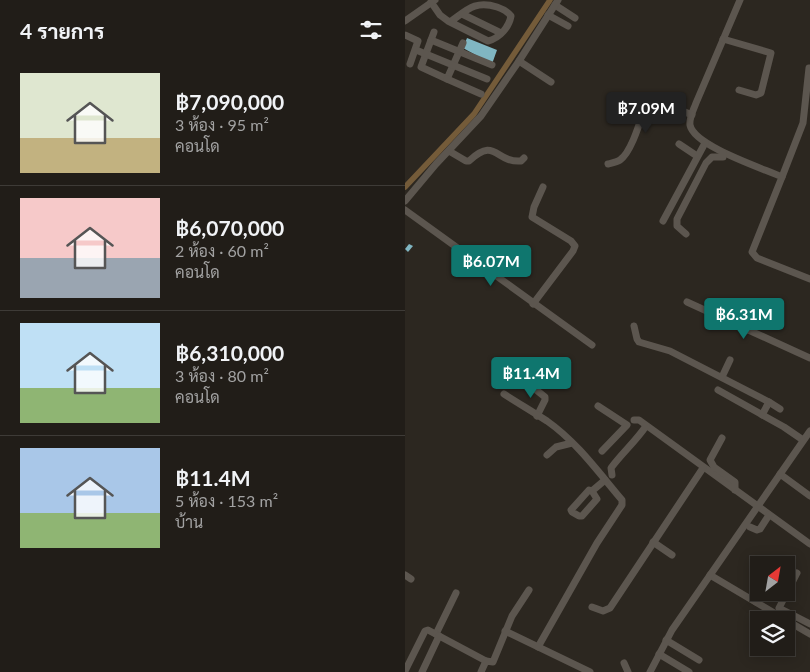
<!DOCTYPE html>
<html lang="th">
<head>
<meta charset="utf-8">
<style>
  :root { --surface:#211d18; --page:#292621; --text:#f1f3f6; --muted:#a2a2a2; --line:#3e3b37; --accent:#0f766e }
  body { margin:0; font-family:Lato,Sarabun,sans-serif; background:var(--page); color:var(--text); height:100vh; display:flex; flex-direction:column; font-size:19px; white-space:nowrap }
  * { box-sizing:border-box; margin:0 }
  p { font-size:16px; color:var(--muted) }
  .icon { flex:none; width:28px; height:28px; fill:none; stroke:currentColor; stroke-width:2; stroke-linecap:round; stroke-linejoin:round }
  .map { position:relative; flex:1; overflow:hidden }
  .panel { display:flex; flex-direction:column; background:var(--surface); width:405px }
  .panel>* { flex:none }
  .needle { width:32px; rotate:31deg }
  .controls { position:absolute; left:345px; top:556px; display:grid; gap:10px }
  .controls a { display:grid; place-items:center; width:45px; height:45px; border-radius:0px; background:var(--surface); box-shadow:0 2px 12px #0003,0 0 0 1px var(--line); font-size:25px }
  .price { position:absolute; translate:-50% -42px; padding:0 11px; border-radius:5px; background:var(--accent); color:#fff; font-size:16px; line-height:32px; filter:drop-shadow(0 1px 2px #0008) }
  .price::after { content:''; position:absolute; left:50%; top:30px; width:15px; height:11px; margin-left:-8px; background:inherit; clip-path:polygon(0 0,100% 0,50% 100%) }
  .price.on { background:#222; color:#fff }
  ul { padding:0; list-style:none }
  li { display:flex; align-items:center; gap:15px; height:125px; padding:0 20px }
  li+li { border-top:1px solid var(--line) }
  li span { display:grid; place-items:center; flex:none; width:140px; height:100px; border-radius:0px; color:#555 }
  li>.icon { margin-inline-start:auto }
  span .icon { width:60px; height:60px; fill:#fffc; stroke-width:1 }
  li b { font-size:21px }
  h2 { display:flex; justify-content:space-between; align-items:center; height:60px; padding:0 20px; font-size:21px }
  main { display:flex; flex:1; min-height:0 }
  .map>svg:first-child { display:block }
</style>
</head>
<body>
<main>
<section class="panel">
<h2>4 รายการ<svg class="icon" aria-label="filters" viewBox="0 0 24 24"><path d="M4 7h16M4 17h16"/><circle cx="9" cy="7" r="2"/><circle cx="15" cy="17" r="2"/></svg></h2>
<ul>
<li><span style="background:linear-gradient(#dfe7d0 65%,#c2b280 0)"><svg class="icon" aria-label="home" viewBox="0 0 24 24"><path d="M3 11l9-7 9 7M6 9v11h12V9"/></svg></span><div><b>฿7,090,000</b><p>3 ห้อง · 95 m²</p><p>คอนโด</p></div></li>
<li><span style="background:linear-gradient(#f6c9c9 60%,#9aa5b1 0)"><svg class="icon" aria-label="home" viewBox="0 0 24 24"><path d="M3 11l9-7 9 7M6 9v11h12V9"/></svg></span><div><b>฿6,070,000</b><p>2 ห้อง · 60 m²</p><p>คอนโด</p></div></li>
<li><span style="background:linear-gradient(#bfe0f5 65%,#8fb573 0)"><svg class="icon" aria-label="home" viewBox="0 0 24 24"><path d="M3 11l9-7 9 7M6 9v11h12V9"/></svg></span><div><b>฿6,310,000</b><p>3 ห้อง · 80 m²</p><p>คอนโด</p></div></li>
<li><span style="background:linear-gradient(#a9c7e8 65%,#8fb573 0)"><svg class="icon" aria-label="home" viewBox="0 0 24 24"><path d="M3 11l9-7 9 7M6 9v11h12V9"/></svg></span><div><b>฿11.4M</b><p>5 ห้อง · 153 m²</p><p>บ้าน</p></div></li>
</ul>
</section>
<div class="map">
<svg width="405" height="672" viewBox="0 0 405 672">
  <rect width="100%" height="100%" fill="#2c2720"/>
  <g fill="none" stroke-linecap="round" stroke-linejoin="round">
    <polyline stroke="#745b39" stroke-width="5.5" points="0,187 69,114 145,0"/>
  </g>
  <g fill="#80b6c2">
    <polygon points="62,38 92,50 87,64 58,48"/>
    <polygon points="4,244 8,246 3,252 0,249"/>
  </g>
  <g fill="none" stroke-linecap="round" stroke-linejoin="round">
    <g stroke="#5c564f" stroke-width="7">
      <path d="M335 0 291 103C289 109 284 117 285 125 289 146 357 168 377 177L347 252 352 258 405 279"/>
      <path d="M26 2 35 15 43 21 83 41C95 38 104 27 106 16 102 11 98 9 92 7 70 0 62 10 45 22"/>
      <polyline points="150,5 170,18"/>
      <polyline points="57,14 96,33"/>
      <polyline points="143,15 163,26"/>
      <polyline points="0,21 30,0"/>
      <polyline points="29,32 16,67 42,79 58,43"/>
      <polyline points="0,35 13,41 5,64"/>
      <polyline points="318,39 366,53 356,93 351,95 334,90"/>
      <polyline points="26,40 87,65"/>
      <polyline points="11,50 82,79"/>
      <polyline points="114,61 146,82"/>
      <polyline points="42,79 76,94"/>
      <polyline points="274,144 292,156"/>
      <path d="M44 151 61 161H64C91 136 90 163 116 161L119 158"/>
      <path d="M203 164C207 163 212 162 215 160 227 152 236 118 241 104L245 102 268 107 287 115"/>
      <polyline points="377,177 398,123 404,68"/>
      <polyline points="0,201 31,164 76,116 114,61 153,0"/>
      <polyline points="0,210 187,345"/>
      <polyline points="258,221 300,143"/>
      <polyline points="281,234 272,226 272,219 301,163 307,157 318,157 318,153"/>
      <polyline points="282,302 405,358"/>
      <polyline points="128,304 168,251 170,246 166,241 127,217 129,207 138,187"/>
      <polyline points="229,326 232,339 234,342 265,351 364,402 357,415"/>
      <polyline points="343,330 351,324 359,309"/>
      <polyline points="110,373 140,397 140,400 132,416"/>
      <polyline points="317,377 325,360"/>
      <polyline points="313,390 379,427 398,440"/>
      <path d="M99 394C113 403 128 412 142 421 172 442 194 473 217 500V505L192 543 133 647"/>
      <polyline points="364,402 375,409"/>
      <polyline points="193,406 222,425 197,451"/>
      <polyline points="229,420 234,420 405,544"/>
      <polyline points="317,438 305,460 309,467 330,482 330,490"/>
      <polyline points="142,455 151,447 167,443"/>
      <polyline points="375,474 405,496"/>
      <path d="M207 475 206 468C217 453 231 441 241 426"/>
      <polyline points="187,491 192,499 177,516 174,516 167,512 166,510 184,490 187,491 200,480"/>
      <polyline points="345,527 352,530 355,529 364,515"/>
      <polyline points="248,542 267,555"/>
      <polyline points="375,565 377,563"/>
      <polyline points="392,573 374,608 405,624"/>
      <polyline points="0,575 6,579"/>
      <polyline points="305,575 381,620"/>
      <polyline points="351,602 357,592"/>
      <polyline points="187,607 198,611 205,608 298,468"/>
      <polyline points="381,620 405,634"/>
      <polyline points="100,631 185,672"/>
      <polyline points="31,634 51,593"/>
      <polyline points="261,640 294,660"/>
      <polyline points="254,654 284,672"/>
      <polyline points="219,663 223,672"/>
      <polyline points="0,671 20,631 23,630 81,661"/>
      <polyline points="17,672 34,636"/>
      <polyline points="76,672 81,661 88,662 107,616 124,590"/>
      <polyline points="245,672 267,630 405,431"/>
    </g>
  </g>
</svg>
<div class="controls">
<a><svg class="needle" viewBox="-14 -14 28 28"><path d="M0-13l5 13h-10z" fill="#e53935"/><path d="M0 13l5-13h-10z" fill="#a2a2a2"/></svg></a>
<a><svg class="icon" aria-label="layers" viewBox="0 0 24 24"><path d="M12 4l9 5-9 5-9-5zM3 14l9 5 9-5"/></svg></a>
</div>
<b class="price on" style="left:241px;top:134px">฿7.09M</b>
<b class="price" style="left:86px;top:287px">฿6.07M</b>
<b class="price" style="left:339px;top:340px">฿6.31M</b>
<b class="price" style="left:126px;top:399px">฿11.4M</b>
</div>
</main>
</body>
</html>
